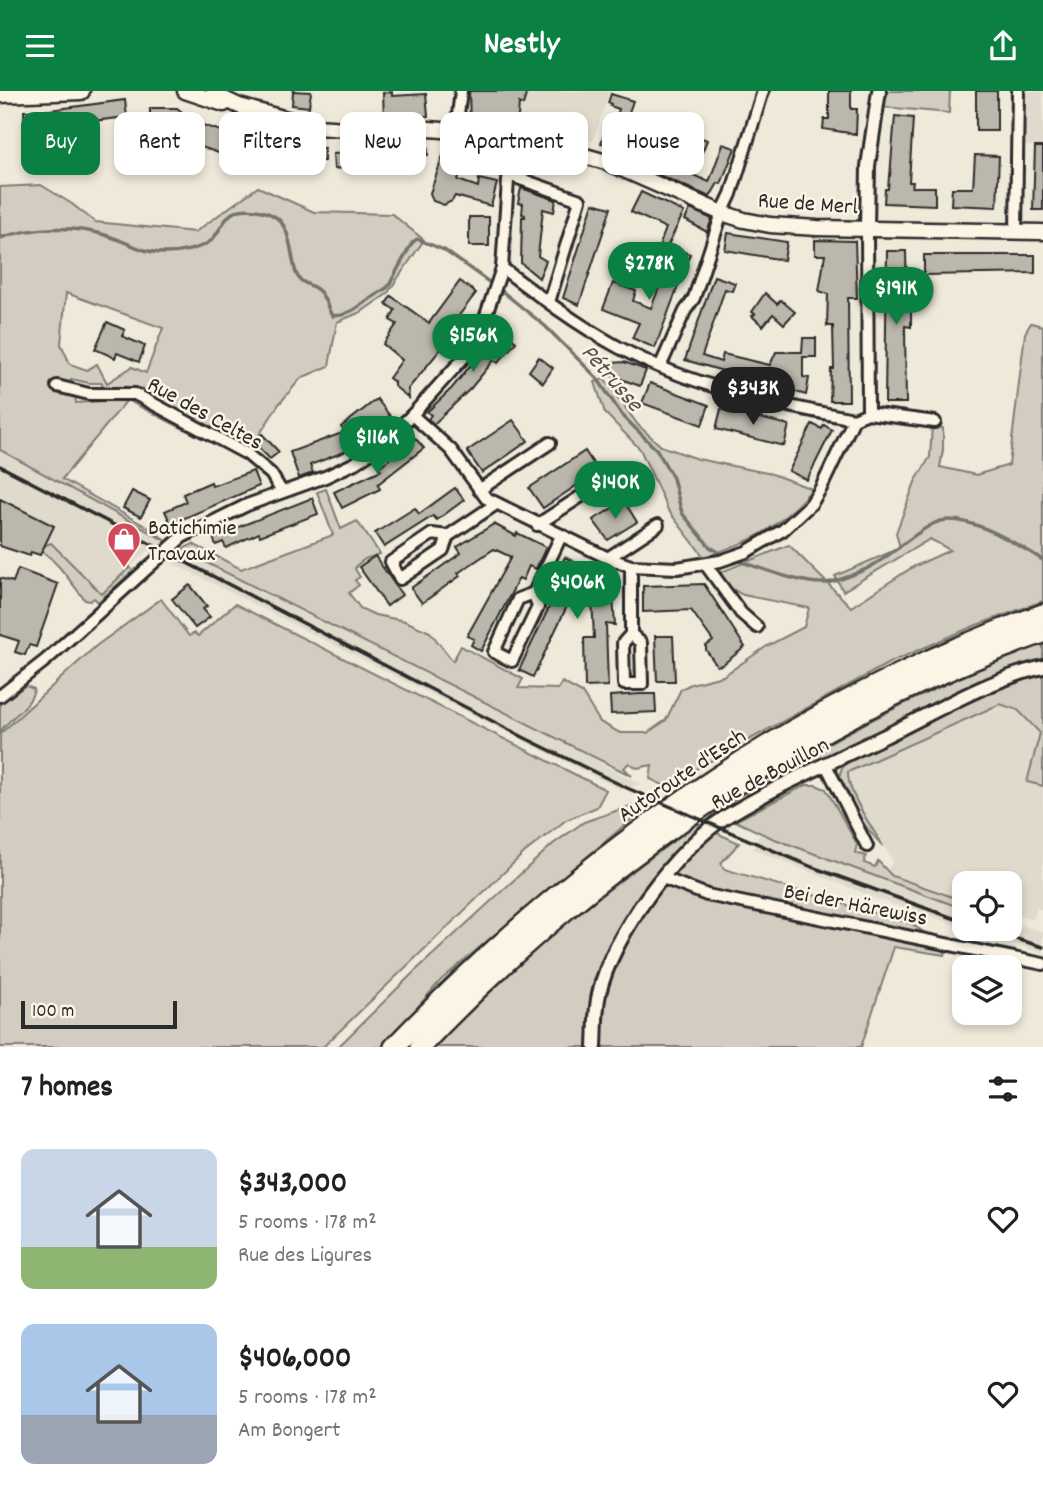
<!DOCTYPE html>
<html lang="en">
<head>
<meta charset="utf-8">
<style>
  :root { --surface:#fff; --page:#f2f2f2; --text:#202124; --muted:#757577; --accent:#0b8043 }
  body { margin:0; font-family:Dekko,sans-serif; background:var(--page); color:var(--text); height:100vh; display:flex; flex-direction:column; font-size:26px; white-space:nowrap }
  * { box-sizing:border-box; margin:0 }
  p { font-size:23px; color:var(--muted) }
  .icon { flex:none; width:38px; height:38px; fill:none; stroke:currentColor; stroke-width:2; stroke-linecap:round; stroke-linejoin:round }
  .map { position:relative; height:956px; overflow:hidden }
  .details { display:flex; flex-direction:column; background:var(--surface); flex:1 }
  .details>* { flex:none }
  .banner { position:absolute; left:21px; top:21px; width:1001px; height:63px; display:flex; gap:14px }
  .buttons { position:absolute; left:952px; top:780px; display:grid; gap:14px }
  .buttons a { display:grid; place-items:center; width:70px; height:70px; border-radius:14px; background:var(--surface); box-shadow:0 4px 10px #0003; font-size:35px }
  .scale { position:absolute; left:21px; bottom:18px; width:156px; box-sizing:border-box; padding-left:7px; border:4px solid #2b2b2b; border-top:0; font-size:19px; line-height:24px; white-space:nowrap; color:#2b2b2b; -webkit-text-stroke:5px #fcf5e5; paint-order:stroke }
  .price { position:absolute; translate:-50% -60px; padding:0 16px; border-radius:24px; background:var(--accent); color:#fff; font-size:23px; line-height:46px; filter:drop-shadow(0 2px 4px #0008) }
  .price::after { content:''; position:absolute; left:50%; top:42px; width:21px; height:16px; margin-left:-10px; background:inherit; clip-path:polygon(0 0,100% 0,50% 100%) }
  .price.selected { background:#222; color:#fff }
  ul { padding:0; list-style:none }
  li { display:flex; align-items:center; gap:21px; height:175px; padding:0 21px }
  li span { display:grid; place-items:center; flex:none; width:196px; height:140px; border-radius:14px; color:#555 }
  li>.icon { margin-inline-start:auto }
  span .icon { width:84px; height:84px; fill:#fffc; stroke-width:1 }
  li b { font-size:30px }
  h2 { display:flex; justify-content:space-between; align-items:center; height:84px; padding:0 21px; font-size:30px }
  .pill { padding:0 24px; border-radius:14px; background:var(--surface); box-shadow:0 4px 10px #0003; font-size:24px; line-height:63px }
  .pill.selected { background:var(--accent); color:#fff }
  header { display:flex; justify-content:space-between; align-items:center; height:91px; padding:0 21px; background:var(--accent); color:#fff; font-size:32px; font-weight:700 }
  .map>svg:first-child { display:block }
</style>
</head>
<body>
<header><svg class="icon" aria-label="menu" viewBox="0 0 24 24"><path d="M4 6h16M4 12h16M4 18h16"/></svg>Nestly<svg class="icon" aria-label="share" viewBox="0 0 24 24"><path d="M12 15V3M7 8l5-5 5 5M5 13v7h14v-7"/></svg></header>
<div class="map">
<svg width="1043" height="956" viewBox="0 0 1043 956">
  <rect width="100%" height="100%" fill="#efe9da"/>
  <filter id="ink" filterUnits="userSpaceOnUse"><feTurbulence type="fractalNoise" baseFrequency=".0143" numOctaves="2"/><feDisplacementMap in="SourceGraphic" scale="14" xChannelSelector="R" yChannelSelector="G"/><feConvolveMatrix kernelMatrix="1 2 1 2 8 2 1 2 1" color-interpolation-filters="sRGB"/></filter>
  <g filter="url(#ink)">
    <g fill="#e0dacc">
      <polygon points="501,0 610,0 593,50 533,34 518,32 517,37 497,35"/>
      <polygon points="1023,0 1043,0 1043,55 1024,55"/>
      <polygon points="0,359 22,371 166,450 154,462 147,460 102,503 51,452 44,455 0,446"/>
      <polygon points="181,459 599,668 601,672 640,693 621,699 166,469"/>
      <polygon points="1000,613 1018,619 1040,642 1027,691 1043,695 1043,819 1037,817 1033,829 1010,822 1010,793 964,793 964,810 892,785 887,780 893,770 856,709 847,689 848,681 860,673"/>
      <polygon points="760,742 964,818 964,837 881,809 753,758"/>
      <polygon points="1010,831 1043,841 1043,862 969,838 1010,838"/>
    </g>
    <g fill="#d2cdc0" stroke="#7e7c76" stroke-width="2" fill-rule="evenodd">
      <polygon points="888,0 950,0 949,22 883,16"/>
      <path d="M41 94 72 113 95 131 195 141 258 96 314 121 392 123 424 149 387 203 361 221 337 231 329 275 301 287 279 313 247 363 204 341 201 347 127 309 62 388 154 440 166 450 0 359V96ZM66 202 163 237 146 282 132 276 107 292 97 273 87 279 70 273 61 253ZM71 288 89 292H102L103 310 76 312 75 304 70 303Z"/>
      <polygon points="1031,232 1043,235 1043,510 974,535 889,572 665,695 650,688 652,674 637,677 629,672 624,677 632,685 181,459 193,453 241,478 333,444 317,401 326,398 341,438 357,430 380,463 365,468 357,474 355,478 360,486 355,489 359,494 349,502 360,517 375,524 405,530 430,541 453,570 461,555 523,588 518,597 558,598 562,591 582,602 600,631 620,642 647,642 666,629 681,598 691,593 723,585 767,555 804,536 809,517 743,504 724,493 721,481 789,454 851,516 913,476 950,459 930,448 843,500 835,485 900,457 896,442 915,391 930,366 932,335 943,337 943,359 940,376 976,384 1009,374 1025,242"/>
      <path d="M604 287 638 334 661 355 698 368 772 383 812 398C777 439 755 449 704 466L668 419 640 358 605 322 595 291Z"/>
      <path d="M51 452 102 503 130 476 133 480 98 511 94 507 90 510 85 509C71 492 60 473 42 460L44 455Z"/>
      <polygon points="161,508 189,545 194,542 198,545 235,513 606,699 597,716 566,729 524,762 323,956 0,956 0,643 96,555"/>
      <path d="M1043 552V570L991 586 850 655 720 723 713 721C820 652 925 598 1043 552Z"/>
      <path d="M1043 583V695L1027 691 1040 642 1018 619 1000 613 848 681C847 702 872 736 883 755 870 742 834 698 841 679 843 674 848 671 852 668L995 598Z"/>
      <path d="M28 584 26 595 34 598C31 616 10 626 0 641V605Z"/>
      <polygon points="806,694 816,694 826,698 857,753 855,762 866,765 864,772 875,776 878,770 892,785 964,810 964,818 772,747 735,730"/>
      <polygon points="633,714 645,717 441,889 383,956 338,956 413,882 553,753 584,731"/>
      <path d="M697 733 739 752 721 772 724 778 912 833 946 857 945 864 894 856 861 956H434C512 871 604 800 697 733Z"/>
    </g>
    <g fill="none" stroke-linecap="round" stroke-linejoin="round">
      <g stroke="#75736d" stroke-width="3.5">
        <path d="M0 147C33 136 72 134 105 144 126 150 144 163 166 162 180 162 201 158 212 149 219 141 223 130 231 123 243 114 266 119 277 127 291 138 291 166 296 182 300 194 312 192 320 201 325 206 328 218 332 225L342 224 353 219 388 196 412 152 417 148 444 159 503 201 545 235 597 287 622 324 657 359 673 387 682 422 710 456 725 465"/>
        <path d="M736 469C759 476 800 493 824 492 838 491 851 484 864 479 890 467 910 444 935 432 963 418 1020 455 1043 469"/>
      </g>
    </g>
    <g fill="#bcb7ac" stroke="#2b2b2b" stroke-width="2">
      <polygon points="293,0 311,1 309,16 292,14"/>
      <polygon points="469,0 527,0 523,14 519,12 517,37 470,32"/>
      <polygon points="829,0 851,0 851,18 857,18 856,43 823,38 824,28 829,28"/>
      <rect x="976" y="0" width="21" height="40"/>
      <polygon points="392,1 392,5 426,3 428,25 384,28 383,2"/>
      <polygon points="611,3 633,10 623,38 647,46 640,65 601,52 608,33 614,35 619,18 610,15 611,13 608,12"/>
      <polygon points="125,9 127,26 75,32 75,36 63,38 64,40 25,44 24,20 50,19"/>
      <polygon points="150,17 177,17 196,32 234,44 227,65 190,52 180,42 183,37 150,35"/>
      <polygon points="235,24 292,45 290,51 324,57 324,70 311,70 293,66 229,42"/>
      <polygon points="895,25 913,27 909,91 913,91 912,96 935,96 935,114 884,112 885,98 888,98 889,85 890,85"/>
      <polygon points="682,39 707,49 693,84 709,91 723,53 735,57 721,93 718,92 710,106 652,81 658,67 670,72"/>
      <polygon points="427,48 428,64 382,67 396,72 334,78 333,63 391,58 390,50"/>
      <polygon points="447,53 476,62 473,71 464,68 458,89 478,96 479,88 497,92 491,115 455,105 452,110 444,114 433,110 430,102"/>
      <polygon points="37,55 80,56 80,66 37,65"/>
      <polygon points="1035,56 1043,56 1043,119 1033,119"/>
      <polygon points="975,64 999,65 997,116 951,114 952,97 973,97"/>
      <polygon points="521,97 556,109 554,121 543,118 538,165 546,170 539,187 521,172 522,126 525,126 525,124 522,123 523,113 518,112"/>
      <polygon points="641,101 684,121 666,158 659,156 666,137 631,121"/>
      <polygon points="593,112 611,117 579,214 563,207"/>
      <polygon points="690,118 712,128 707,141 685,129"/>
      <rect x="469" y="126" width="20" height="29"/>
      <polygon points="728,142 787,151 784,169 725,159"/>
      <polygon points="815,149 855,150 857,207 848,207 849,310 830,310 831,278 834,278 833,235 827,235 828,203 819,200 825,164 815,164"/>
      <polygon points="674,158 690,163 655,257 632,247 639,232 603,218 613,192 636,200 633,210 651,217"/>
      <polygon points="887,160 906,160 907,209 911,209 911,236 905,235 906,312 885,312"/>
      <polygon points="924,164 1035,164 1035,182 924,184"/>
      <polygon points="714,185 735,192 732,200 725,198 702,265 721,271 723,263 770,274 776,261 802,261 803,247 816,247 816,266 803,266 803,286 809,287 806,304 685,269"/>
      <polygon points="460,190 476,202 445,243 462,255 455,262 444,254 408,298 409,307 394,295 394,291 389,287 402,269 383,253 397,233 390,229 395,219 386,213 391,205 429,232"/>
      <polygon points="765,202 777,213 781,209 795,221 784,233 773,223 763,235 752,225 755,223 752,221"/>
      <polygon points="107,231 125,239 122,245 145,255 139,271 117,262 115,267 95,258"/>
      <polygon points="500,238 516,251 498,272 494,269 471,297 434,333 428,328 431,324 427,321 452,297"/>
      <polygon points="539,266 553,277 543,292 529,280"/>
      <polygon points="624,271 646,279 640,295 610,284 613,272"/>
      <polygon points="650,292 709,314 702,334 642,312"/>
      <polygon points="377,308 390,325 344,361 310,374 313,382 299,387 290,361 345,341 341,336"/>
      <polygon points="721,318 789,334 784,355 716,338"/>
      <polygon points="513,329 528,350 482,382 467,360"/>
      <polygon points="812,333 822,338 824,334 832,339 807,389 789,380"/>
      <polygon points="262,343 279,361 270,368 255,353"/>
      <polygon points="415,347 424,357 378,393 380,398 342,417 334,401 381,379 379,376"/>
      <polygon points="585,360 598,380 543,417 529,397"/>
      <polygon points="253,380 259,395 171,433 165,420 186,411 183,403 211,391 212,395"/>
      <polygon points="455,397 464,409 437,429 433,425 384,456 375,442 415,417 419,423"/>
      <polygon points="132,400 150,409 141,426 123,417"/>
      <polygon points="312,407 318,423 260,445 259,442 226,457 223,451 216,454 213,446"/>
      <polygon points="0,408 54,435 40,464 31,461 30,465 0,455"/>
      <polygon points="624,410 637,431 608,449 593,429"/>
      <polygon points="494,433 516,445 517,442 546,456 536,478 529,475 523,489 519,487 481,560 471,554 474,548 467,545 511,466 494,458 458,482 460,485 422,512 411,497 461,462 457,456"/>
      <polygon points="375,465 402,504 387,515 359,476"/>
      <polygon points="565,466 612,492 615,534 606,533 608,595 585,596 584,547 594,547 592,507 577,500 569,511 533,586 519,579 555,504 552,503 559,491 554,488"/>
      <polygon points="18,478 58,493 36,556 29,554 25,564 15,561 19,550 0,544 0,487 13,491"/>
      <polygon points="704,493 745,556 722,574 717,575 706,559 706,555 713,550 691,519 643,521 643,495"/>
      <polygon points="190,494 207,515 203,518 210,526 195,537 172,508"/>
      <polygon points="655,545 673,545 675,590 657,590"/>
      <polygon points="640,603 655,603 656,621 611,623 610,605"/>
    </g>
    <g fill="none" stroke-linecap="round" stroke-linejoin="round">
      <g stroke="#2b2b2b" stroke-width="16">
        <g id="minor">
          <polyline points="456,40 461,0"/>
          <polyline points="509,84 580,109 549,211"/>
          <polyline points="1016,141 1018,0"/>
          <path d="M502 177C539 205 576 233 618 256 690 295 773 313 854 328"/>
          <polyline points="660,276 685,220 694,207 722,122 731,103 763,0"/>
          <polyline points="57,295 89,303 135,303 247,363 271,383 282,401"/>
          <polyline points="868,322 935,331"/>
          <polyline points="412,324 451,359 486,407 608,467 631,475 677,477 720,470 746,461 783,439 811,413 821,397 854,328 868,322 867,138"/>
          <polyline points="479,399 550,352"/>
          <polyline points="537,434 609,387"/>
          <polyline points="448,445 432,443 391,471 400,488 443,459 448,445 496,413"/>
          <polyline points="608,467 658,434"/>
          <polyline points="706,474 741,522 757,536"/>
          <polyline points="631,475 631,543 623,552 624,593 642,593 641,552 631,543"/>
          <polyline points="534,502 538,516 512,570 494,561 518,508 534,502 561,445"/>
          <polyline points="0,605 46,569 182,446 247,414 325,386 355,372 380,355 412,324 468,262 482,236 502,177 511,46"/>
          <polyline points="826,674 867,755"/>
          <polyline points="663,787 707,804 1043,873"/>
        </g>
      </g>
      <g stroke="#2b2b2b" stroke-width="18">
        <g id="tertiary">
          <polyline points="867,138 868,75 879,0"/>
          <path d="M595 956C596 939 595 920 599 903 612 844 676 757 727 725 776 695 831 671 883 646 935 621 987 589 1043 576"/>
        </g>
      </g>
      <g stroke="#2b2b2b" stroke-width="19">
        <g id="secondary">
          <polyline points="185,0 224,13"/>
          <polyline points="215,0 220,6 239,15 316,36 377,40 429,38 456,40 543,53 606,71 722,122 744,129 770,134 817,137 1043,141"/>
        </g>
      </g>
      <g stroke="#2b2b2b" stroke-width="21">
        <polyline id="primary" points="0,3 81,0"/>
      </g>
      <g stroke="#2b2b2b" stroke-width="24">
        <g id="motorway">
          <path d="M394 956C577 766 794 612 1043 523"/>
          <path d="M420 956C591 775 808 625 1043 542"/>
        </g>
      </g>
      <use href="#minor" stroke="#fcf5e5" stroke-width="10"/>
      <use href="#tertiary" stroke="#fcf5e5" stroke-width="12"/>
      <use href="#secondary" stroke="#fcf5e5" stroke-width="14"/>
      <use href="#primary" stroke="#fcf5e5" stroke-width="16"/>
      <use href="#motorway" stroke="#fcf5e5" stroke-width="19"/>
      <g stroke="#2b2b2b" stroke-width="3.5">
        <polyline points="0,375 525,647 627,697 812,776 964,831"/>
        <polyline points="984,838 1043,856"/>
      </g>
    </g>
  </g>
  <defs>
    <g id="shop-pin" transform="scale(1.75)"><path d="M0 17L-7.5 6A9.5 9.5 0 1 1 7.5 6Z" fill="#d1495b" stroke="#fcf5e5"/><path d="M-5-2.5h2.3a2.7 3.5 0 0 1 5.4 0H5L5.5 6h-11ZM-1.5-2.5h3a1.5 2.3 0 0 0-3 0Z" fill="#fff"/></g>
  </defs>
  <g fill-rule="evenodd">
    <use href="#shop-pin" x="124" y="448"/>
  </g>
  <g text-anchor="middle" stroke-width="5" stroke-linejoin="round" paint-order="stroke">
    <g font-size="23" fill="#2b2b2b" stroke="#fcf5e5">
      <text transform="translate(808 111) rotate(4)" y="8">Rue de Merl</text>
      <text transform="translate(206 321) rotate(29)" y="8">Rue des Celtes</text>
      <text transform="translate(769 681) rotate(-28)" y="8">Rue de Bouillon</text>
      <text transform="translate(681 683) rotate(-34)" y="8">Autoroute d'Esch</text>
      <text transform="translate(856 812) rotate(11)" y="8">Bei der Härewiss</text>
    </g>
    <g font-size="23" fill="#2b2b2b" stroke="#fcf5e5" text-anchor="start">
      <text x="148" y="443">Batichimie<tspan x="148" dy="26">Travaux</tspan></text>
    </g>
    <g font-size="24" font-style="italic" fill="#565552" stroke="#fcf5e5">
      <text transform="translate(613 286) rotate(49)" y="8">Pétrusse</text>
    </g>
  </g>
</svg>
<div class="buttons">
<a><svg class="icon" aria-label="locate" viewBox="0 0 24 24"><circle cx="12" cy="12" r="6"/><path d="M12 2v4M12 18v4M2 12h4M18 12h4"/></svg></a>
<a><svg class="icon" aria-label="layers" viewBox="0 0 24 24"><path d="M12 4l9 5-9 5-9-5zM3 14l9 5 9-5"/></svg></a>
</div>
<div class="scale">100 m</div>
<b class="price" style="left:649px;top:211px">$278K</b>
<b class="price" style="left:896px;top:236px">$191K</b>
<b class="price" style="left:473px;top:283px">$156K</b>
<b class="price selected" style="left:753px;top:336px">$343K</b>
<b class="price" style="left:377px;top:385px">$116K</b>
<b class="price" style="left:615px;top:430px">$140K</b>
<b class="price" style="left:577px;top:530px">$406K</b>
<div class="banner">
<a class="pill selected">Buy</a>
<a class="pill">Rent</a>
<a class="pill">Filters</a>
<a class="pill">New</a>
<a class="pill">Apartment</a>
<a class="pill">House</a>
</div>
</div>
<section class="details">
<h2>7 homes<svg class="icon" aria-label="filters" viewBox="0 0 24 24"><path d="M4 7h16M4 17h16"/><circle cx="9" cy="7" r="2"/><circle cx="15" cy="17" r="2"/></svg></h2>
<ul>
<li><span style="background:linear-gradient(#c9d6e8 70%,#8fb573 0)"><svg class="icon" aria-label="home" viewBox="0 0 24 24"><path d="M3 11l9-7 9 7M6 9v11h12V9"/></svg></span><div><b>$343,000</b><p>5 rooms · 178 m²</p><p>Rue des Ligures</p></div><svg class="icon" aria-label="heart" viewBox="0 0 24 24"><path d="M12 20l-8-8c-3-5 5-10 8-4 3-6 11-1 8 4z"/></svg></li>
<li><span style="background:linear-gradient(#a9c7e8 65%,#9aa5b1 0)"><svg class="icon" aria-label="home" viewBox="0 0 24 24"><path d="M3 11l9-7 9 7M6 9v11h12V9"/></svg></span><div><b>$406,000</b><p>5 rooms · 178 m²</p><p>Am Bongert</p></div><svg class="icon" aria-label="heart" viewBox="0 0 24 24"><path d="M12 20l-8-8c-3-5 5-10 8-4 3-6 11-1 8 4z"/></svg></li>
</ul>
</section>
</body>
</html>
